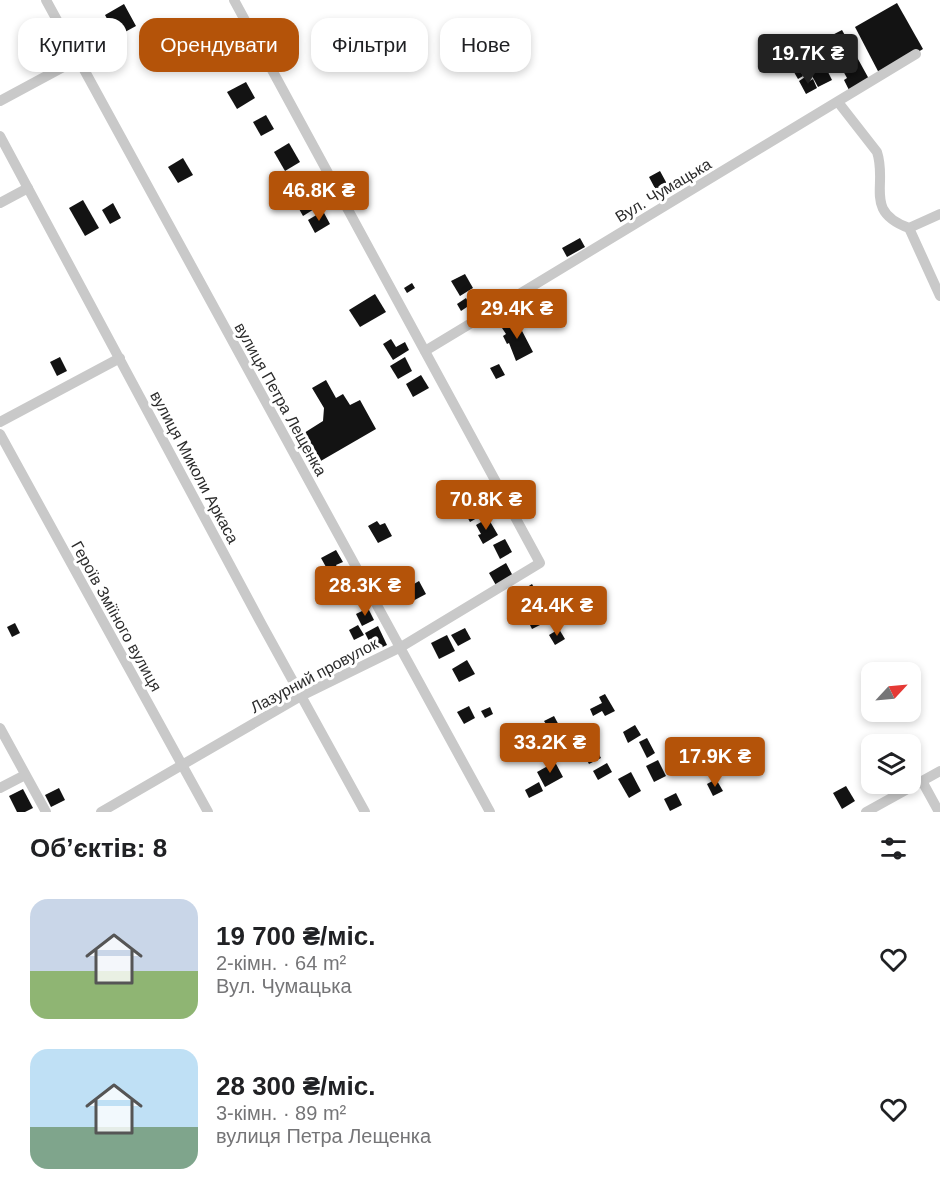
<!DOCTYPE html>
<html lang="uk">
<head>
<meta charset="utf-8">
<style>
  :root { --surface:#fff; --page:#f6f6f6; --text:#202124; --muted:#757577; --accent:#b45309 }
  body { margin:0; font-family:Helvetica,sans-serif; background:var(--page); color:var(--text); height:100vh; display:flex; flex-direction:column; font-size:22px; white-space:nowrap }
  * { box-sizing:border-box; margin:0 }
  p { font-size:20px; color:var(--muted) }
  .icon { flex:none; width:33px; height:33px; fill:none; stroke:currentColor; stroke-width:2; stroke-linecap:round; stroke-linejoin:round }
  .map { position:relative; height:812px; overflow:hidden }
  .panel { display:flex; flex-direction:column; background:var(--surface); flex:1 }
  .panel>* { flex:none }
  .hud { position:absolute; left:18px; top:18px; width:600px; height:54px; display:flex; gap:12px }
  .needle { width:39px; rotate:64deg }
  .tools { position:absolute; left:861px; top:662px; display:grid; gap:12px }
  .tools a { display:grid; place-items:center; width:60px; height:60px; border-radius:12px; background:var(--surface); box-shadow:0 3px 9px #0003; font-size:30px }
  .price { position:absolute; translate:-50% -51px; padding:0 14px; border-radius:6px; background:var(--accent); color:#fff; font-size:20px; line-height:39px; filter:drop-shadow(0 2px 3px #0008) }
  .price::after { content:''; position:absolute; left:50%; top:36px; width:18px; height:14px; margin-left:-9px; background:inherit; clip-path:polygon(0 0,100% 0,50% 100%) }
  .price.active { background:#222; color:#fff }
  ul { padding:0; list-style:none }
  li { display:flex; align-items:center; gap:18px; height:150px; padding:0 30px }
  li span { display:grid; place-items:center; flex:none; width:168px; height:120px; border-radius:18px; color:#555 }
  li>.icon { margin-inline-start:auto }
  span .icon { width:72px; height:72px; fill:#fffc; stroke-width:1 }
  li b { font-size:26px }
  h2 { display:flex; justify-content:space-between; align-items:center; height:72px; padding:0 30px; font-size:26px }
  .chip { padding:0 21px; border-radius:18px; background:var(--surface); box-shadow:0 3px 9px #0003; font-size:21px; line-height:54px }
  .chip.active { background:var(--accent); color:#fff }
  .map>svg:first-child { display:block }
</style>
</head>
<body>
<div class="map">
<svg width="940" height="812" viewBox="0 0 940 812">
  <rect width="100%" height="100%" fill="#fff"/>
  <g fill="#131313">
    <polygon points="897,3 923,49 880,75 855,27"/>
    <polygon points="124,4 136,26 125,32 121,26 113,30 105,15"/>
    <polygon points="842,30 869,79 849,90 844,80 847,78 832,51 822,57 815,44"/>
    <polygon points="801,55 807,66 800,70 803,76 798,79 788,62"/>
    <polygon points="825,66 832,80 818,87 811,74"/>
    <polygon points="805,77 808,82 813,79 817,88 806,94 799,81"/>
    <polygon points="246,82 255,98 237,109 227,92"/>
    <polygon points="266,115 274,129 261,136 253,122"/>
    <polygon points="289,143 300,162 285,171 274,152"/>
    <polygon points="183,158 193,175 178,183 168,167"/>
    <polygon points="660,171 672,193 667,196 664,191 658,194 649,177"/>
    <polygon points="310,190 319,206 303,216 294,200"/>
    <polygon points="83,200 99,228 85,236 69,208"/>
    <polygon points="113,203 121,218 110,224 102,210"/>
    <polygon points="323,211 330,224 315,233 308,220"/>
    <polygon points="580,238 585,247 567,257 562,248"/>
    <polygon points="465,274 473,288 460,296 451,281"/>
    <polygon points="412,283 415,288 407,293 404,288"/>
    <polygon points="375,294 386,312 360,327 349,310"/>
    <polygon points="466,298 470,305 461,311 457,304"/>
    <polygon points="517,319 521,325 513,330 520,327 533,352 516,361 509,343 507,344 503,336 506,334 502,328"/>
    <polygon points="391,339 396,347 405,342 409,350 393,360 383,344"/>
    <polygon points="60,357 67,371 57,376 50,362"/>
    <polygon points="405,357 412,371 398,379 390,366"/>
    <polygon points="499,364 505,375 496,379 490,368"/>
    <polygon points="421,375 429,388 413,397 406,384"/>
    <polygon points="326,380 336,398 343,394 350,405 360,400 376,429 319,462 304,433 323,421 324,408 312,388"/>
    <polygon points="476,500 484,514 470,522 462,508"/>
    <polygon points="488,518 498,535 483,544 478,535 481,534 476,525"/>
    <polygon points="377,521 380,525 385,523 392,536 378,543 368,526"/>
    <polygon points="505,539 512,552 500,559 493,545"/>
    <polygon points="336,550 343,562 336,565 340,572 331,576 321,558"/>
    <polygon points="506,563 514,578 497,587 489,573"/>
    <polygon points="419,581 426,594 409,603 402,591"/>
    <polygon points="532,584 541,600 528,607 519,592"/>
    <polygon points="368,608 374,620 362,626 356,614"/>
    <polygon points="543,611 548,621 532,629 527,619"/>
    <polygon points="15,623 20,633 12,637 7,627"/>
    <polygon points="358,625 364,635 354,640 349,630"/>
    <polygon points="378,626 387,645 374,651 365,633"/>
    <polygon points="465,628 471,639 458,646 451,635"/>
    <polygon points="559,629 565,639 555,645 549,635"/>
    <polygon points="447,635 455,651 439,659 431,643"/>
    <polygon points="467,660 475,674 459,682 452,669"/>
    <polygon points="605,694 615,711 605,716 602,711 593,716 590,709 602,703 599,697"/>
    <polygon points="469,706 475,718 464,724 457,712"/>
    <polygon points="490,707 493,714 485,718 481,711"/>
    <polygon points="554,716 561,729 552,734 544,721"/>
    <polygon points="635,725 641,735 628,743 623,732"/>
    <polygon points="647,738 655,753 647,758 639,742"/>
    <polygon points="594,745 601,758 589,764 582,751"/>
    <polygon points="658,760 666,776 654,782 646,766"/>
    <polygon points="555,762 563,777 545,787 537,772"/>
    <polygon points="607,763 612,772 598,780 593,771"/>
    <polygon points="631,772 641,791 629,798 618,779"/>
    <polygon points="716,779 723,791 713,796 707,784"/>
    <polygon points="539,782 543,791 529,798 525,790"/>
    <polygon points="846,786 855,801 842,809 833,793"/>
    <polygon points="59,788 65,800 51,807 45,795"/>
    <polygon points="23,789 33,808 25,812 17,812 9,796"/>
    <polygon points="676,793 682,805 670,811 664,799"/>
  </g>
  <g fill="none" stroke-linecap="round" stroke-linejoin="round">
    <g stroke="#c9c9c9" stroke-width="10">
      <polyline points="46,0 490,812"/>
      <polyline points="0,101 78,59"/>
      <path d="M838 102 877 152C888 185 863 211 909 228L940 214"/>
      <polyline points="0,136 261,623 365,812"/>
      <polyline points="0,203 28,188"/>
      <polyline points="909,228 940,296"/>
      <polyline points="425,351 916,54"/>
      <polyline points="0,422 120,358"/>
      <polyline points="0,434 208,812"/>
      <polyline points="0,728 46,812"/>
      <polyline points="922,781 939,812"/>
      <polyline points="0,788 25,775"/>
      <polyline points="101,812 301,696 401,647 540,563 234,0"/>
      <polyline points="866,812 940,771"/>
    </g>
  </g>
  <g text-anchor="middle" stroke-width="6" stroke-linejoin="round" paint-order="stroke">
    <g font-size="16" fill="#2c2c2c" stroke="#fff">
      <text transform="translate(663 190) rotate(-31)" y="6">Вул. Чумацька</text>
      <text transform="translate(281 399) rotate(61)" y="6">вулиця Петра Лещенка</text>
      <text transform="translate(195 467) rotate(62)" y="6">вулиця Миколи Аркаса</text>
      <text transform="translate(117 616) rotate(61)" y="6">Героїв Зміїного вулиця</text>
      <text transform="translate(314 675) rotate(-28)" y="6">Лазурний провулок</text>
    </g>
  </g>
</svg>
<div class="tools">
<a><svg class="needle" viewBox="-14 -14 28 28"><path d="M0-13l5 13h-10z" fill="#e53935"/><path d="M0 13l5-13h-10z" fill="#757577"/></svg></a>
<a><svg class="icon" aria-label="layers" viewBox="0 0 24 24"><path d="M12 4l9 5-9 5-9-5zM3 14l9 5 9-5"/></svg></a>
</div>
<b class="price active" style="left:808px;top:85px">19.7K ₴</b>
<b class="price" style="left:319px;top:222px">46.8K ₴</b>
<b class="price" style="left:517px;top:340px">29.4K ₴</b>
<b class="price" style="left:486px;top:531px">70.8K ₴</b>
<b class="price" style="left:365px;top:617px">28.3K ₴</b>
<b class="price" style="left:557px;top:637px">24.4K ₴</b>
<b class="price" style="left:550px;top:774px">33.2K ₴</b>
<b class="price" style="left:715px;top:788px">17.9K ₴</b>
<div class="hud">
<a class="chip">Купити</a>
<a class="chip active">Орендувати</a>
<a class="chip">Фільтри</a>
<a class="chip">Нове</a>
</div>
</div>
<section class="panel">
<h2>Об’єктів: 8<svg class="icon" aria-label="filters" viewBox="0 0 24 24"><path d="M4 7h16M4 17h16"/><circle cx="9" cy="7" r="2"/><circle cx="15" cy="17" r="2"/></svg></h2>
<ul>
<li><span style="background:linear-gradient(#c9d6e8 60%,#8fb573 0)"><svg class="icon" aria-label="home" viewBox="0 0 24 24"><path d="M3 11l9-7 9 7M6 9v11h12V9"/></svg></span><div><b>19 700 ₴/міс.</b><p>2-кімн. · 64 m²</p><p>Вул. Чумацька</p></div><svg class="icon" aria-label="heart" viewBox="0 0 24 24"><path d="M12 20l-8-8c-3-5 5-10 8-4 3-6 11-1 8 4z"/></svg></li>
<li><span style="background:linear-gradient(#bfe0f5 65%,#7fa58c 0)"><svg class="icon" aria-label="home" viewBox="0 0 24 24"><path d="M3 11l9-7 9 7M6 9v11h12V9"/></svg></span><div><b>28 300 ₴/міс.</b><p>3-кімн. · 89 m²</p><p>вулиця Петра Лещенка</p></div><svg class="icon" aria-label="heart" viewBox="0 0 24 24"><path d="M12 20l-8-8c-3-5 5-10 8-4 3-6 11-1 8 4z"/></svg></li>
</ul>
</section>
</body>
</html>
